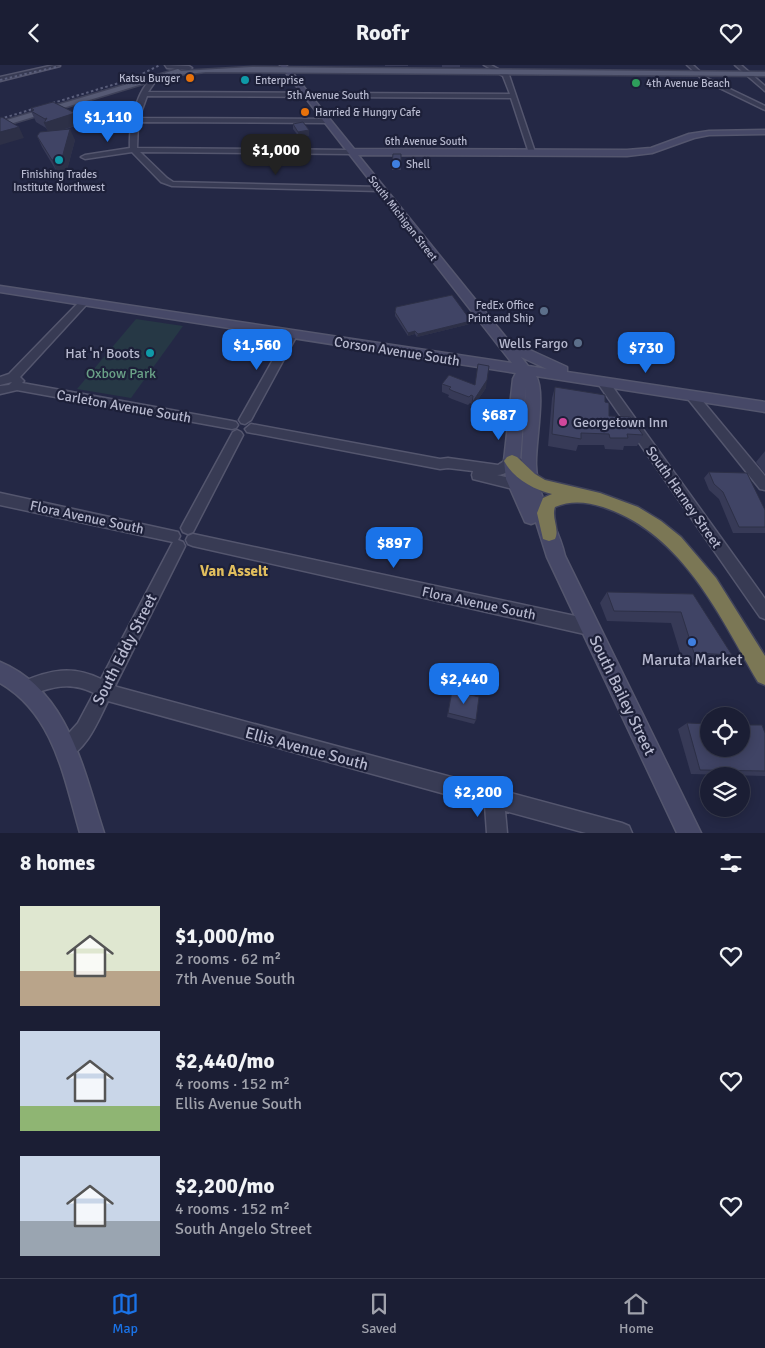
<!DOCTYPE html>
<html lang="en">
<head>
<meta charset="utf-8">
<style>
  :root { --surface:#1b1e34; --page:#282b40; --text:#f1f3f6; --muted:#a0a2ac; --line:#393c4f; --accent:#1a73e8 }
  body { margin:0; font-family:Signika,sans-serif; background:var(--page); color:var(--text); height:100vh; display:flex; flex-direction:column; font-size:19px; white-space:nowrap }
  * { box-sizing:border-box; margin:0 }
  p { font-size:16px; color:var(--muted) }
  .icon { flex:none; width:28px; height:28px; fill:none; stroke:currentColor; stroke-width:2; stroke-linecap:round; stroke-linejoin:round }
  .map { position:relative; height:768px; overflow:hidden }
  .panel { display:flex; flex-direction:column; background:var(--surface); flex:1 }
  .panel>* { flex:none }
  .controls { position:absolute; left:700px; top:642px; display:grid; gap:10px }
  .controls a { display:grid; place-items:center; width:50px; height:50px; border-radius:50%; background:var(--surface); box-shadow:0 2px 12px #0003,0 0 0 1px var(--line); font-size:25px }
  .price { position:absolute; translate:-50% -42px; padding:0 11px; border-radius:10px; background:var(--accent); color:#fff; font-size:16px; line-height:32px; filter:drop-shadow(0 1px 2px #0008) }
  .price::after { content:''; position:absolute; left:50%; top:30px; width:15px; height:11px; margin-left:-8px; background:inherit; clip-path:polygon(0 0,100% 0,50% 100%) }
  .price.on { background:#222; color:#fff }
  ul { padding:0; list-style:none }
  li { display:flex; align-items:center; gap:15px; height:125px; padding:0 20px }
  li span { display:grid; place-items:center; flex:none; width:140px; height:100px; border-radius:0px; color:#555 }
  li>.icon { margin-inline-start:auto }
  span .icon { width:60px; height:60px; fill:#fffc; stroke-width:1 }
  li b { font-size:21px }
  h2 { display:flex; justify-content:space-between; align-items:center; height:60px; padding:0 20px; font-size:21px }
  header { display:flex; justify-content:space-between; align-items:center; height:65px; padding:0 20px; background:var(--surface); font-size:22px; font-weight:700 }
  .tabs { display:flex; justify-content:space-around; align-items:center; height:70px; border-top:1px solid var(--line); background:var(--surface); font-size:14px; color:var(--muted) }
  .tabs a { display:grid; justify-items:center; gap:2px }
  .tabs .on { color:var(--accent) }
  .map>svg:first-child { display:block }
</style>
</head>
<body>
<header><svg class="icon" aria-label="back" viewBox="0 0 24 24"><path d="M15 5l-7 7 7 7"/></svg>Roofr<svg class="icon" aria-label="heart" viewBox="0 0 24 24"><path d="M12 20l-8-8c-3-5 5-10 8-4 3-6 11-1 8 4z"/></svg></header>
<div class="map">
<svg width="765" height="768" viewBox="0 0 765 768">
  <rect width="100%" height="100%" fill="#242845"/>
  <polygon fill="#263845" points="136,254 183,261 131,333 77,324"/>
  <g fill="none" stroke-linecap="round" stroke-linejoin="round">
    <g stroke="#54566e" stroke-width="3">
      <g id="street">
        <polygon points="54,0 60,1 0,16 0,12"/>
        <polygon points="165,0 189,1 192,3 189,5 167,3"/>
        <path d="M484 0H491L509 10 536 90 529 88 511 33 147 31 139 53 327 54 330 56 327 58 138 57 137 83 351 85 355 87 351 89 140 87 167 113 173 117 380 122 384 124 380 126 172 121 161 117 132 87 85 94 81 92 85 90 130 83C129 62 136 24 154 12L157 14 148 27 510 29 503 11Z"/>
        <polygon points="687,0 693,0 707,13 765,41 765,45 703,15"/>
        <polygon points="735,0 741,0 765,21 765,26"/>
        <polygon points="84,234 89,237 87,239 20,312 24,316 22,318 232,356 236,357 238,360 236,363 232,364 17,325 0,329 0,321 9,320 12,317 0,320 0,312 9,309 81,235"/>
        <polygon points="292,267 297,270 251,355 245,359 241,358 239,355 287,270"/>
        <polygon points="603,313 607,314 765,534 765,554 760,552 599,320 597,317"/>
        <polygon points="692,327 696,328 765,411 765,425 760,424 688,334 686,331"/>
        <path d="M251 359 440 394 448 393 498 400 512 391 516 392 518 396C515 403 505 410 497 410L522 416 524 420 522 424 517 425 473 414 472 410 473 406 448 403 440 404 247 367 245 364Z"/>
        <polygon points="237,365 241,367 243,370 193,467 188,469 183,467 181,463 183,459 233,367"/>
        <path d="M0 428 178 467 180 471 178 475 183 477 185 481 115 621 117 622 622 758 629 761 632 768H586L505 746 507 768H487L485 740 108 636C98 656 87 685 65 694L59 691 56 685 59 679 78 658 94 628C70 616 51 622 28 631L22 629 20 623 22 617C50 605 72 600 101 614L173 477 0 440Z"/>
        <polygon points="193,469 589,554 595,557 597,562 595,567 589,570 193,481 188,479 186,475 188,471"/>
      </g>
    </g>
    <g stroke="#54566e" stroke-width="3">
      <g id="secondary">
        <path d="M280 0H286L354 84 627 85 651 83 689 69 709 66 765 65V69L709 70 694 73 652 88 627 91 358 90 508 275 567 302V307L765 337V347L536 311C546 327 535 379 536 400 537 434 558 459 565 491L701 768H677L547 492 536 457 531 459 525 457 506 414 504 396 513 314 516 308 0 227V221L512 298ZM521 292 547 304 528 301ZM526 320 521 406 520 396Z"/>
        <path d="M0 597C69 626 83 704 104 768H80C64 713 54 649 0 618Z"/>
      </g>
    </g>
    <g stroke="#3f425a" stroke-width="3">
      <polygon id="primary" points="252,2 765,7 765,11 206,7 169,11 0,62 0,57 178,4 181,6"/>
    </g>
    <g stroke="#40435b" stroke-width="3">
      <path id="highway" d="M512 390 517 392 535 409 545 415 600 428 638 442 661 456 681 472 716 513 765 591V620L758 617C719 550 682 468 603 442 587 437 571 435 555 442 551 453 560 464 555 474L549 476 543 474 537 448 543 433 552 429C533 424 514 414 504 396L507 392Z"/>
    </g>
    <use href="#street" fill="#383b54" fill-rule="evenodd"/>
    <use href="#secondary" fill="#464867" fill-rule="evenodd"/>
    <use href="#primary" fill="#565a74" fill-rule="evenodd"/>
    <use href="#highway" fill="#7b7755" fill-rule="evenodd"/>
    <g stroke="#5a5e7b" stroke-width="2" stroke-dasharray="2.5 2.5" stroke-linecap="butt">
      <polyline points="0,15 56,2"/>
      <polyline points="0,54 132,14 160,0"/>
    </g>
  </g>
  <g fill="#373a57">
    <rect x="385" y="0" width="23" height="1"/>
    <rect x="442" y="0" width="18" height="2"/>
    <polygon points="31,43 80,59 64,65 75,75 67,105 57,107 42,82 37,71 48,66 46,63 36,57 31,46 32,46"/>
    <polygon points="293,59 309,65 309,71 299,72 293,64"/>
    <polygon points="393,89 401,89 401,105 392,105"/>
    <polygon points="395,247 470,259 417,272 415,269 408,271 395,251"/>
    <polygon points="442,319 475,320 486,323 470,346 472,339 470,338 468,340 452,334 448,332 449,330 442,327"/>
    <polygon points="555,322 605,337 609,351 643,370 637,381 624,381 623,385 605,384 604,380 578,380 576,386 548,381 552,333"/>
    <polygon points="765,386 765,409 756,397"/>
    <polygon points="709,407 765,445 765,468 733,468 719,434 709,425 704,413"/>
    <polygon points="607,527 693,529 732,590 720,599 683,597 671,558 607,556 600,538"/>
    <polygon points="452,626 476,655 474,659 447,652"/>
    <polygon points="687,658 765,668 765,711 691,709 678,664"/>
  </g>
  <g fill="#2d3047">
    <polygon points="75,48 80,59 49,69 44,58 47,57 45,54"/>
    <polygon points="19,62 24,73 0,80 0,67"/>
    <polygon points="70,64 75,75 67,105 57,107 52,95"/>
    <polygon points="309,65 309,71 299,72 298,67"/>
    <polygon points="471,256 470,259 417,272 418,269"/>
    <polygon points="415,266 415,269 408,271 408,268"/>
    <polygon points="487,315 486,323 470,346 472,338"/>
  </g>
  <g fill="#404465" stroke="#2d3047">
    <polygon points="53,37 75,48 44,58 47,53 45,54 31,46 34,45 31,43"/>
    <polygon points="2,52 19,62 0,67 0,53"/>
    <polygon points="303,57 309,65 298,67 293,59"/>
    <polygon points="70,64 62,93 52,95 37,71 40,67"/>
    <polygon points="393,89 401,89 401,99 392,99"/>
    <polygon points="452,230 471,256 418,269 415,266 408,268 395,247 396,242"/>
    <polygon points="478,299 489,301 487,315 472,338 473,331 471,330 469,332 453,326 449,324 451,322 442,319 449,310 475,320"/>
    <polygon points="555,322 605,330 605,337 609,338 609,351 630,352 643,370 627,369 628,373 610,373 609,369 581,368 581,374 552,369"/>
    <polygon points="709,407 747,408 765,445 765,462 739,462 723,427 714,419"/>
    <polygon points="607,527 693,529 732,590 694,588 681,547 614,546"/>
    <polygon points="452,626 479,632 476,655 448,648"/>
    <polygon points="687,658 709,659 709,684 741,684 741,660 762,660 765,668 765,706 700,705"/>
  </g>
  <g fill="#e8710a" stroke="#1d2039" stroke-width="2">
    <circle cx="190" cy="13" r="5"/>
    <circle cx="305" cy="47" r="5"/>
  </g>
  <g fill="#0f9aa8" stroke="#1d2039" stroke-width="2">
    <circle cx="245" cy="15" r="5"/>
    <circle cx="59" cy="95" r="5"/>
    <circle cx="150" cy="288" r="5"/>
  </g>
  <circle fill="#2e9e5b" stroke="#1d2039" stroke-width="2" cx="636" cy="18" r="5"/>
  <g fill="#3f7fe0" stroke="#1d2039" stroke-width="2">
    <circle cx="396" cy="99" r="5"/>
    <circle cx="692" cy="577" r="5"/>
  </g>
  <g fill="#5c6f8a" stroke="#1d2039" stroke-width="2">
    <circle cx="544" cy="246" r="5"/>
    <circle cx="578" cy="278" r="5"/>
  </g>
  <circle fill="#d1479c" stroke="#1d2039" stroke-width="2" cx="563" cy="357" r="5"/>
  <g text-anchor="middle" stroke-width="4.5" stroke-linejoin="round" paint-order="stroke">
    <g font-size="11" fill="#b6b8ce" stroke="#1d2039" text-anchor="start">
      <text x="180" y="17" text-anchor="end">Katsu Burger</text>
      <text x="255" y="19">Enterprise</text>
      <text x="646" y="22">4th Avenue Beach</text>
      <text x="315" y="51">Harried &amp; Hungry Cafe</text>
      <text x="406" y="103">Shell</text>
      <text x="59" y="113" text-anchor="middle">Finishing Trades<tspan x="59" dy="13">Institute Northwest</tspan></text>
      <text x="534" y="244" text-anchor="end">FedEx Office<tspan x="534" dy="13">Print and Ship</tspan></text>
    </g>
    <g font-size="11" fill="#b6b8ce" stroke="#1d2039">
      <text x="328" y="34">5th Avenue South</text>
      <text x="426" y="80">6th Avenue South</text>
      <text transform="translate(403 153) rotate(52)" y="4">South Michigan Street</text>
    </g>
    <g font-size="14" fill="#b6b8ce" stroke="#1d2039" text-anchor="end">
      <text x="568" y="283">Wells Fargo</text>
      <text x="140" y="293">Hat 'n' Boots</text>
      <text x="573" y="362" text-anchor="start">Georgetown Inn</text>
    </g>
    <g font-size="14" fill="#b6b8ce" stroke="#1d2039">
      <text transform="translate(397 286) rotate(9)" y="5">Corson Avenue South</text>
      <text transform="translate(124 341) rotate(10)" y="5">Carleton Avenue South</text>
      <text transform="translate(684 432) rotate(55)" y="5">South Harney Street</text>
      <text transform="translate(87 452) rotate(12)" y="5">Flora Avenue South</text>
      <text transform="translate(479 538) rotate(12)" y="5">Flora Avenue South</text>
    </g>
    <g font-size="14" fill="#6aa187" stroke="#1d2039">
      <text x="121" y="313">Oxbow Park</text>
    </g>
    <g font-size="15" font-weight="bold" fill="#e1be5d" stroke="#1d2039">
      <text x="234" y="511">Van Asselt</text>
    </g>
    <g font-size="16" fill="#b6b8ce" stroke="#1d2039">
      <text transform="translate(124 584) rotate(-63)" y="6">South Eddy Street</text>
      <text transform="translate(623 630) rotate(64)" y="6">South Bailey Street</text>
      <text transform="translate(307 683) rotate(15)" y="6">Ellis Avenue South</text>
    </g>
    <g font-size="16" fill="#b6b8ce" stroke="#1d2039">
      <text x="692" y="600">Maruta Market</text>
    </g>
  </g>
</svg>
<div class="controls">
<a><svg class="icon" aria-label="locate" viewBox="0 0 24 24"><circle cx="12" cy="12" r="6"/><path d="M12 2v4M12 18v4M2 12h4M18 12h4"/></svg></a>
<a><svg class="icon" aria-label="layers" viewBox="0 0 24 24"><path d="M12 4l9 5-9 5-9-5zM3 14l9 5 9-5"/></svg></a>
</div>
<b class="price" style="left:108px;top:78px">$1,110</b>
<b class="price on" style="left:276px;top:111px">$1,000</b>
<b class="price" style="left:257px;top:306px">$1,560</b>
<b class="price" style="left:646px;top:309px">$730</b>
<b class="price" style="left:499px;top:376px">$687</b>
<b class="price" style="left:394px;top:504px">$897</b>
<b class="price" style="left:464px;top:640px">$2,440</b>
<b class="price" style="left:478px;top:753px">$2,200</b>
</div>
<section class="panel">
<h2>8 homes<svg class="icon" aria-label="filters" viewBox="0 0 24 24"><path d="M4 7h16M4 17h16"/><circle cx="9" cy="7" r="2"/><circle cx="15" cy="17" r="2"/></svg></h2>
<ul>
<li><span style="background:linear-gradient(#dfe7d0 65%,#b9a48a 0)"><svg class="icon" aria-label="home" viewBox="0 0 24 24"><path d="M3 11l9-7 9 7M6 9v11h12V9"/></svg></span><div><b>$1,000/mo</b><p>2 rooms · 62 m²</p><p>7th Avenue South</p></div><svg class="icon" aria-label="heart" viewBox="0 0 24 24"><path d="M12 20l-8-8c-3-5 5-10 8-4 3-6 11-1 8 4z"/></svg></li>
<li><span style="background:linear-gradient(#c9d6e8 75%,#8fb573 0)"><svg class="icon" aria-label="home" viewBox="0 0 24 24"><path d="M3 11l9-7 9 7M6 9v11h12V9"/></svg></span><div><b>$2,440/mo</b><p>4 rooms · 152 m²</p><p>Ellis Avenue South</p></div><svg class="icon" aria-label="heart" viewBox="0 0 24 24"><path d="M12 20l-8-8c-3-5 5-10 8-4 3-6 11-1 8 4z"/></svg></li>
<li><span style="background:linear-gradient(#c9d6e8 65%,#9aa5b1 0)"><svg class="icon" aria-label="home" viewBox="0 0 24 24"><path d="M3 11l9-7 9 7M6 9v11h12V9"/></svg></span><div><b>$2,200/mo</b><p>4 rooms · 152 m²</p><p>South Angelo Street</p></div><svg class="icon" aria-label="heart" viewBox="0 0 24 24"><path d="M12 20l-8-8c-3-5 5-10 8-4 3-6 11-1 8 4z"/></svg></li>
</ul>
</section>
<nav class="tabs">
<a class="on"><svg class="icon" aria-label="map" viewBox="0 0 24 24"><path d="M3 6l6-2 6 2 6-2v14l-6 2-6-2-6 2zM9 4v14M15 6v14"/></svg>Map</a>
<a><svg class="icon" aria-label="saved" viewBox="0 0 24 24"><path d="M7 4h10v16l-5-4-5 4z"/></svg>Saved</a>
<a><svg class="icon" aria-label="home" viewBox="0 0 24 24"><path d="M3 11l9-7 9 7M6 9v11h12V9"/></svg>Home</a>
</nav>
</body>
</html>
